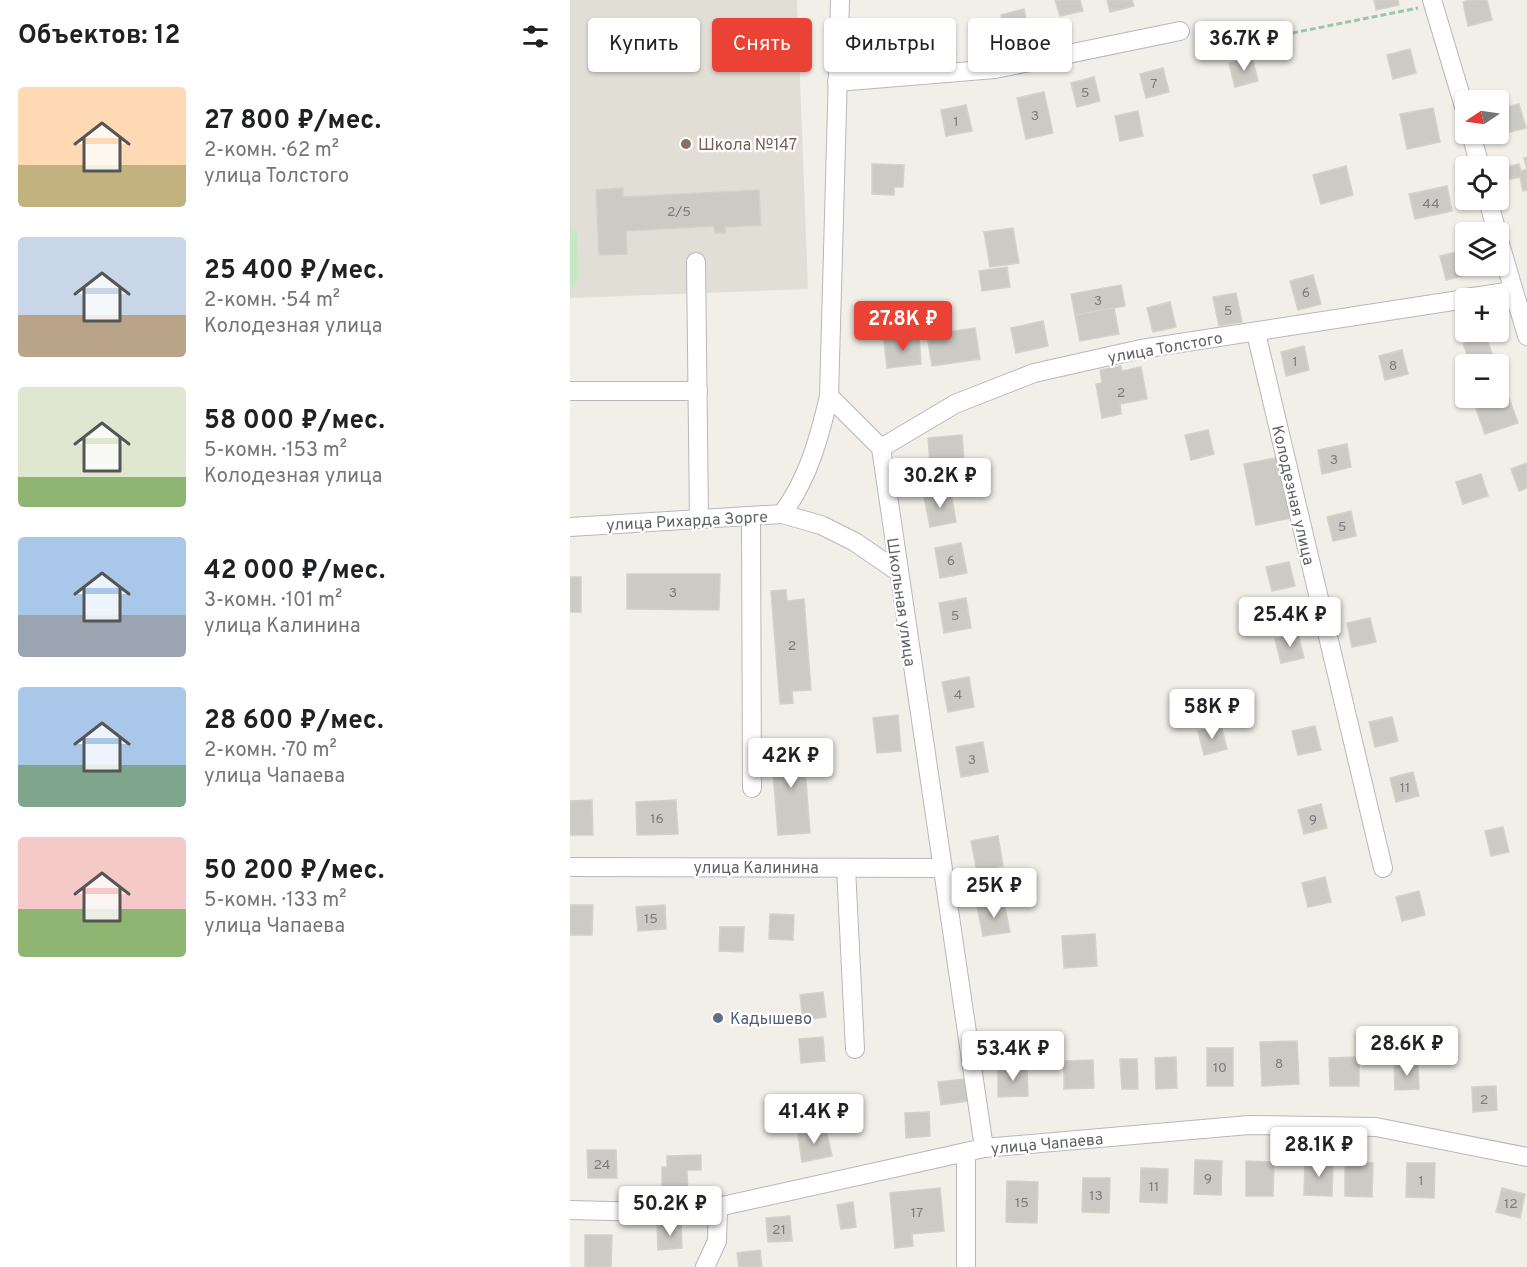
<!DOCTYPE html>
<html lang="ru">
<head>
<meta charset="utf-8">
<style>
  :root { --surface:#fff; --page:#f2f2f2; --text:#202124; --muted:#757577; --accent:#ea4335 }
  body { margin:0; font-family:Overpass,sans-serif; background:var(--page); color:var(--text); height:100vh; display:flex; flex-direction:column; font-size:22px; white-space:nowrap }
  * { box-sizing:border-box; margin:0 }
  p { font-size:20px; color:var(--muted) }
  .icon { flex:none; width:33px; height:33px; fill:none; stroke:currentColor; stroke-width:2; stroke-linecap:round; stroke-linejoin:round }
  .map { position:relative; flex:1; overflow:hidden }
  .panel { display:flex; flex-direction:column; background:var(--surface); width:570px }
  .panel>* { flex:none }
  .top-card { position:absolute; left:18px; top:18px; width:570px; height:54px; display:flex; gap:12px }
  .needle { width:39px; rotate:257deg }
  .tools { position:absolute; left:885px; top:90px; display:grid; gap:12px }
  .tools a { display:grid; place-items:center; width:54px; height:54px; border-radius:6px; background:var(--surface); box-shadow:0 2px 4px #0004; font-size:30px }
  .price { position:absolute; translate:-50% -51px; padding:0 14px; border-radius:6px; background:#fff; color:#222; font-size:20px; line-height:39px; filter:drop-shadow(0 2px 3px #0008) }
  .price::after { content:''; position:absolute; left:50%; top:36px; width:18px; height:14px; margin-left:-9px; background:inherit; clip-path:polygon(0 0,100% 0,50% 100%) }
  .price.on { background:var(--accent); color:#fff }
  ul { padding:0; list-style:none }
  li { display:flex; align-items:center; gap:18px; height:150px; padding:0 18px }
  li span { display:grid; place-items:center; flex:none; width:168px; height:120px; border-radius:6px; color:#555 }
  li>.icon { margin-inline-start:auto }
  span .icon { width:72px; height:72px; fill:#fffc; stroke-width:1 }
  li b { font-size:26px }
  h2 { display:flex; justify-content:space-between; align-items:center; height:72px; padding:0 18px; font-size:26px }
  .tag { padding:0 21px; border-radius:6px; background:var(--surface); box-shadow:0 2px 4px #0004; font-size:21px; line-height:54px }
  .tag.on { background:var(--accent); color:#fff }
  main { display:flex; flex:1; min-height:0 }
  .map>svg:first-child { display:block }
</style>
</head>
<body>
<main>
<section class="panel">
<h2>Объектов: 12<svg class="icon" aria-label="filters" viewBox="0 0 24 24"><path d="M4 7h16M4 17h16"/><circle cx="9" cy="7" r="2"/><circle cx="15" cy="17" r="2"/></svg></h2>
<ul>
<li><span style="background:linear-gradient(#ffd9b3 65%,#c2b280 0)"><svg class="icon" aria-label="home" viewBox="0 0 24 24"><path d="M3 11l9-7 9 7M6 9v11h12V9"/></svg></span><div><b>27 800 ₽/мес.</b><p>2-комн. · 62 m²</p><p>улица Толстого</p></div></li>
<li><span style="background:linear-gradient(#c9d6e8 65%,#b9a48a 0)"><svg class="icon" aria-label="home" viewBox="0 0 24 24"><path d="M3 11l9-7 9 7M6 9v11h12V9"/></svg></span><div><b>25 400 ₽/мес.</b><p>2-комн. · 54 m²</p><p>Колодезная улица</p></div></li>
<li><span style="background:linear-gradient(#dfe7d0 75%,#8fb573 0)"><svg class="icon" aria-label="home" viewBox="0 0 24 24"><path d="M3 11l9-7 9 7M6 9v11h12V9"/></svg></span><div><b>58 000 ₽/мес.</b><p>5-комн. · 153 m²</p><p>Колодезная улица</p></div></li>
<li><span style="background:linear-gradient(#a9c7e8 65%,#9aa5b1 0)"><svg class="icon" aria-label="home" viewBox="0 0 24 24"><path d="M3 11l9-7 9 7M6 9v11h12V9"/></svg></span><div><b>42 000 ₽/мес.</b><p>3-комн. · 101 m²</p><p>улица Калинина</p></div></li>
<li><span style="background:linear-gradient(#a9c7e8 65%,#7fa58c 0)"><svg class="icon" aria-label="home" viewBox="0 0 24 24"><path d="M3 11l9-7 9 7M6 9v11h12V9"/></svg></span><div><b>28 600 ₽/мес.</b><p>2-комн. · 70 m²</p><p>улица Чапаева</p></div></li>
<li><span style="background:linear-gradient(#f6c9c9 60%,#8fb573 0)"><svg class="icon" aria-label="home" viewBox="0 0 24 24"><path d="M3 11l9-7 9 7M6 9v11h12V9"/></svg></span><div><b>50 200 ₽/мес.</b><p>5-комн. · 133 m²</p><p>улица Чапаева</p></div></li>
</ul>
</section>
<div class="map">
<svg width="957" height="1267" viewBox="0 0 957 1267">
  <rect width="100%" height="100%" fill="#f1efe8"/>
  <polygon fill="#e1ded6" points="0,0 227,0 238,289 0,298"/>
  <polygon fill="#c5e8c5" points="0,226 7,234 9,277 0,290"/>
  <g fill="#cccac5" stroke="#d6d1c6" stroke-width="1.5">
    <polygon points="485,0 510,0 513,11 490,16"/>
    <polygon points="537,0 562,0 564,6 540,12"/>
    <polygon points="804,0 828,0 829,5 806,10"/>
    <polygon points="899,0 917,0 922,20 898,26 893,2"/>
    <polygon points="454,9 459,33 436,39 431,15"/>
    <polygon points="344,27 347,59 334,61 331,28"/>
    <polygon points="328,29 329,61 314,61 313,30"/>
    <rect x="347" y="34" width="16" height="25"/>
    <polygon points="382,36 386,55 367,59 363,40"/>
    <polygon points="286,37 310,38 309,63 285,61"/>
    <polygon points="840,49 846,73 823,79 817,55"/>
    <polygon points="682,57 688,81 665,87 659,63"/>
    <polygon points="593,68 599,92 576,98 570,74"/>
    <polygon points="524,77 530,101 507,107 501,83"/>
    <polygon points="474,92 483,133 456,139 447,98"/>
    <polygon points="949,104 956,128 932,134 928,109"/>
    <polygon points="396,105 402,131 376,136 371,110"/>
    <polygon points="863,108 870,142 837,149 830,114"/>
    <polygon points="568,111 573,136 550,141 545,116"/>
    <polygon points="957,157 957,190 953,191 950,177 936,180 933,168 949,164 951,171 957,169 954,158"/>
    <polygon points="302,164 334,165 333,187 324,187 324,195 302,194"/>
    <polygon points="776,166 783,195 751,204 743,175"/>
    <polygon points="877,186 882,211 845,219 839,194"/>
    <polygon points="53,188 53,197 189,190 191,225 155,227 156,233 145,233 144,226 56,231 57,254 29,255 26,190"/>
    <polygon points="443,228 449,263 420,267 414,232"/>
    <polygon points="894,250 900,274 876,280 870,256"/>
    <polygon points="437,267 440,287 412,291 409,271"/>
    <polygon points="743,275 751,304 728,310 720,281"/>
    <polygon points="551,285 555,306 505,315 501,294"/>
    <polygon points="666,293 672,322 649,326 643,297"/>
    <polygon points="600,302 606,327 583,332 577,308"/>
    <polygon points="544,308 549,334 510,341 505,315"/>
    <polygon points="473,321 478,346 446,353 441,328"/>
    <polygon points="405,328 410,359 362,366 357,335"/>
    <polygon points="915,335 924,358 901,364 893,344"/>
    <polygon points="349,336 351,364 317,368 314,340"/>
    <polygon points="734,346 739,370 716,376 711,352"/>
    <polygon points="832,350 838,374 815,380 809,356"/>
    <polygon points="551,366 552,371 571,367 577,399 550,404 551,414 532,418 526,384 532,383 530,370"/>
    <polygon points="939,398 948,423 915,434 906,409"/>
    <polygon points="638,430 644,454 621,460 615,435"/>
    <polygon points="392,435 394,461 360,464 358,438"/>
    <polygon points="777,444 781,467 752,474 748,450"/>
    <polygon points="710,457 722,518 686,525 674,464"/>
    <polygon points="957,463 957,488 949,491 941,469"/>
    <polygon points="911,474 918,496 893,504 886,482"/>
    <polygon points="381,492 386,522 360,527 354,497"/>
    <polygon points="781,511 786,536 763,541 757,517"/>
    <polygon points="391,543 397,573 370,578 365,548"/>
    <polygon points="719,562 725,586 702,591 696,567"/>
    <polygon points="57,574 150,574 149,610 57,609"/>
    <rect x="0" y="577" width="11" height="35"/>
    <polygon points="216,590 217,601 234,599 241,690 222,691 223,703 210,704 201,591"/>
    <polygon points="396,598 401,628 374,633 369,603"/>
    <polygon points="800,618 806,642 782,647 777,623"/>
    <polygon points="728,634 734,658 711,663 705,639"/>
    <polygon points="399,677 404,707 378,712 372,682"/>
    <polygon points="328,715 331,751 307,753 303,718"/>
    <polygon points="822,717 828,741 805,747 799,722"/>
    <polygon points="651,725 657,749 634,755 628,731"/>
    <polygon points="745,726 751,750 728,755 722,731"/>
    <polygon points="233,742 240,833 208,835 201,745"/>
    <polygon points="413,742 418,772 391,777 386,747"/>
    <polygon points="843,772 849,796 826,802 820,778"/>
    <polygon points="22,800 23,835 0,835 0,801"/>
    <polygon points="106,800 108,834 67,835 66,802"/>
    <polygon points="751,804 757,828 734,834 728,810"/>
    <polygon points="933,827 939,852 921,856 915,831"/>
    <polygon points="428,836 433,866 407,871 401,841"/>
    <polygon points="755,877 761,902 738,907 732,883"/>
    <polygon points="849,891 855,915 832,921 826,897"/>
    <polygon points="434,902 440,932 413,936 407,906"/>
    <polygon points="0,905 23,905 22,935 0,935"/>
    <polygon points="95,905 96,929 68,931 66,907"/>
    <polygon points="200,914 224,915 223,940 199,939"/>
    <polygon points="150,927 174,927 173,952 149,951"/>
    <polygon points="525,934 527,966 494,968 492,936"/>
    <polygon points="253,992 256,1017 233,1020 230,995"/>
    <polygon points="253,1037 255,1061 231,1063 229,1039"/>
    <polygon points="727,1041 729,1084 692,1086 690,1042"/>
    <rect x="637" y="1048" width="26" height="38"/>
    <polygon points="606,1057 607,1088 586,1089 585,1058"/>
    <polygon points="789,1057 789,1086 760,1086 759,1058"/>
    <polygon points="550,1059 567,1059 568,1089 552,1089"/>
    <polygon points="523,1060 524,1088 494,1089 494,1061"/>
    <polygon points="848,1064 849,1089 825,1090 824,1065"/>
    <polygon points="428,1068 457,1068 458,1096 428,1097"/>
    <polygon points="395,1079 398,1101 371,1105 368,1082"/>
    <polygon points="926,1086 927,1110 903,1112 902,1087"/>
    <polygon points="359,1112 360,1136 336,1138 335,1113"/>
    <polygon points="256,1129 262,1156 232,1162 228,1134"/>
    <polygon points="17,1150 46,1150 47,1178 18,1178"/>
    <polygon points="131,1155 131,1170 117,1170 118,1195 92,1195 92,1167 97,1167 97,1156"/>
    <polygon points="625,1160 652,1161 651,1195 624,1194"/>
    <polygon points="676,1161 704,1162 703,1196 676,1196"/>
    <polygon points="735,1161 763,1162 762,1196 734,1195"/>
    <polygon points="775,1162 803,1163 802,1197 775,1196"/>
    <polygon points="837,1163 865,1163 864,1198 836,1197"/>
    <polygon points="571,1168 598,1169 597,1203 570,1202"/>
    <polygon points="513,1178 540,1178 539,1213 512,1212"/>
    <polygon points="437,1181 468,1182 467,1223 436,1222"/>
    <polygon points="370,1188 374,1231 342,1234 343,1246 325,1248 320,1193"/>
    <polygon points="932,1188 955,1194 950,1218 926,1212"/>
    <polygon points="283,1202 286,1227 271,1229 267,1205"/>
    <polygon points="220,1216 222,1241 198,1242 196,1218"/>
    <polygon points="111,1223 112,1248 88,1250 87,1225"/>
    <polygon points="15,1235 42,1235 41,1267 15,1267"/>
    <polygon points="190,1250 192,1267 169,1267 167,1253"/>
  </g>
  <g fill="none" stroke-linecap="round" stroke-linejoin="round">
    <g stroke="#b5b8bc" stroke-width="20">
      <g id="minor">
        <polyline points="270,0 259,396 311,448 414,1148"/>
        <polyline points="862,0 896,113"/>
        <polyline points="267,82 425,69 610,31"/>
        <polyline points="901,134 910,166"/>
        <polyline points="918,200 927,232"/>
        <polyline points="928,237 957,336"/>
        <polyline points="126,262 129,519"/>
        <polyline points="896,298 943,291"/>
        <polyline points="686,333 813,868"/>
        <polyline points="0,391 128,391"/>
        <polyline points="311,448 385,404 464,373 571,349 896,299"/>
        <path d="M212 514C238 479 249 439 259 396"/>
        <polyline points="181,516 182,788"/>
        <polyline points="0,527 212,514 251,525 285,542 327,571"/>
        <polyline points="0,867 372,868"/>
        <polyline points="276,868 285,1049"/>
        <polyline points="0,1210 121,1213 414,1148 679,1125 806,1127 957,1157"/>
        <polyline points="135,1267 147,1241 148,1207"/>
        <polyline points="396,1267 396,1152"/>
      </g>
    </g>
    <polyline stroke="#9cc7a9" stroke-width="3" stroke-dasharray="6 3" stroke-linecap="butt" points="626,36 657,46 848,8"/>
    <use href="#minor" stroke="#fff" stroke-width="18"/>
  </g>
  <circle fill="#8d6e63" stroke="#fff" stroke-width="2" cx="116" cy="144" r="6"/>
  <circle fill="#5c6f8a" stroke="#fff" stroke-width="2" cx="148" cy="1018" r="6"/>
  <g text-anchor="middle" stroke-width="4.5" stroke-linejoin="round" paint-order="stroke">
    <g font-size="14" fill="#7a7d7f">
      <text x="584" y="88">7</text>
      <text x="515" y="97">5</text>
      <text x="465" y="120">3</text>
      <text x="386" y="126">1</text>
      <text x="861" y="208">44</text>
      <text x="109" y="216">2/5</text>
      <text x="736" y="297">6</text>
      <text x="528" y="305">3</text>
      <text x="658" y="315">5</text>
      <text x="725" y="366">1</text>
      <text x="823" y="370">8</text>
      <text x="551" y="397">2</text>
      <text x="764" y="464">3</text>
      <text x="772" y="531">5</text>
      <text x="381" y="565">6</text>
      <text x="103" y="597">3</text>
      <text x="385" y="620">5</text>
      <text x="222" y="650">2</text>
      <text x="388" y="699">4</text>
      <text x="402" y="764">3</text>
      <text x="835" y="792">11</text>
      <text x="87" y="823">16</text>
      <text x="743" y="824">9</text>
      <text x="81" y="923">15</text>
      <text x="709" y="1068">8</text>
      <text x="650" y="1072">10</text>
      <text x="914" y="1104">2</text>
      <text x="32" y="1169">24</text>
      <text x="638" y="1183">9</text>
      <text x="851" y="1185">1</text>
      <text x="584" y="1191">11</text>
      <text x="526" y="1200">13</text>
      <text x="452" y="1207">15</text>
      <text x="941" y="1208">12</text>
      <text x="347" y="1217">17</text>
      <text x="209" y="1234">21</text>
    </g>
    <g font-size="16" fill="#785e54" stroke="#fff" text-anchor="start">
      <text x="128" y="150">Школа №147</text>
    </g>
    <g font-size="16" fill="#5f6368" stroke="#fff">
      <text transform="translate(595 347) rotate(-10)" y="6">улица Толстого</text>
      <text transform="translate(724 495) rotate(77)" y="6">Колодезная улица</text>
      <text transform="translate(117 520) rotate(-3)" y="6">улица Рихарда Зорге</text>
      <text transform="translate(332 602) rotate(82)" y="6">Школьная улица</text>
      <text x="186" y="873">улица Калинина</text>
      <text transform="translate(477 1143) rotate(-5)" y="6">улица Чапаева</text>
    </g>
    <g font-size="16" fill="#4e5e75" stroke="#fff" text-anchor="start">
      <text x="160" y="1024">Кадышево</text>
    </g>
  </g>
</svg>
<div class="tools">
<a><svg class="needle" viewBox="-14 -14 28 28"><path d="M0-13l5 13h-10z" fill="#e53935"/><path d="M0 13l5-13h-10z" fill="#757577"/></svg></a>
<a><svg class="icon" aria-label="locate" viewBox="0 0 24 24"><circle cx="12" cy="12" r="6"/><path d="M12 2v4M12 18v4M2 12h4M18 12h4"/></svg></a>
<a><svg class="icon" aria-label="layers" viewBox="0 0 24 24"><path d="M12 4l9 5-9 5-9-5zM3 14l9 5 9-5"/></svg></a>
<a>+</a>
<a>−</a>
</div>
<b class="price" style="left:674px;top:72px">36.7K ₽</b>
<b class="price on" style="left:333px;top:352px">27.8K ₽</b>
<b class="price" style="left:370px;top:509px">30.2K ₽</b>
<b class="price" style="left:720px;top:648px">25.4K ₽</b>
<b class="price" style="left:642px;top:740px">58K ₽</b>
<b class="price" style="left:221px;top:789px">42K ₽</b>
<b class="price" style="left:424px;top:919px">25K ₽</b>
<b class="price" style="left:837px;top:1077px">28.6K ₽</b>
<b class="price" style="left:443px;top:1082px">53.4K ₽</b>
<b class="price" style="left:244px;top:1145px">41.4K ₽</b>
<b class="price" style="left:749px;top:1178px">28.1K ₽</b>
<b class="price" style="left:100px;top:1237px">50.2K ₽</b>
<div class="top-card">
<a class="tag">Купить</a>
<a class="tag on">Снять</a>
<a class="tag">Фильтры</a>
<a class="tag">Новое</a>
</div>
</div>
</main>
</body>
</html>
